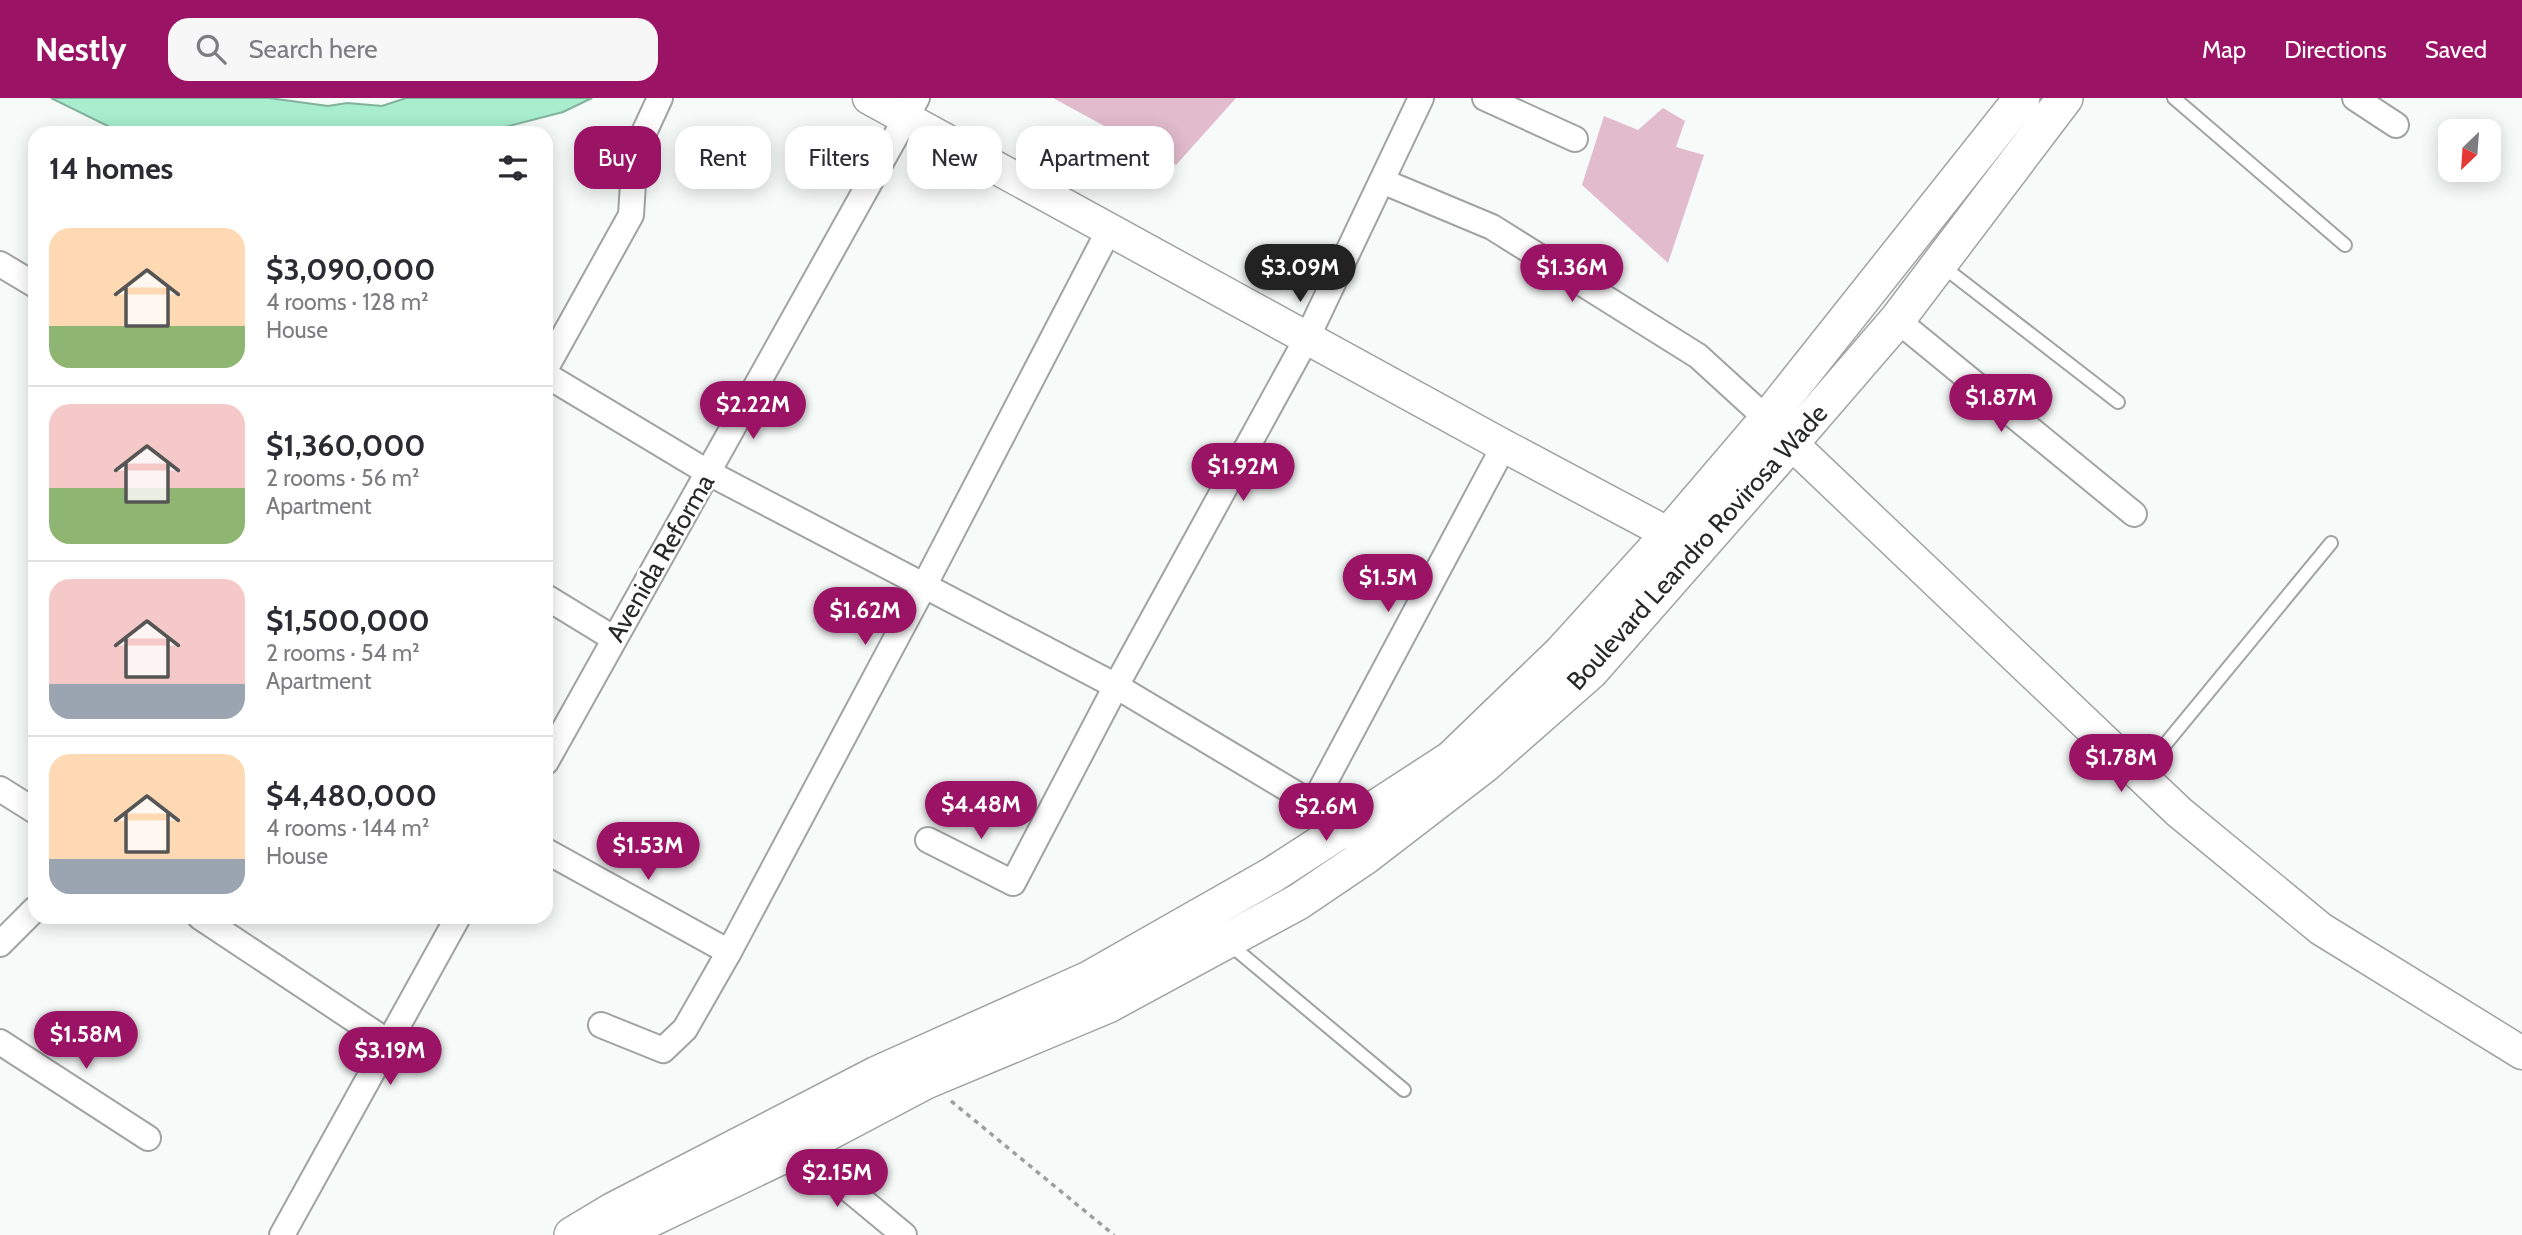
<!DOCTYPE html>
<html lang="en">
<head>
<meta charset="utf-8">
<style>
  :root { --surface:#fff; --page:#f7f7f7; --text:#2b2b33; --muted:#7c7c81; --line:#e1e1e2; --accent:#9b1364 }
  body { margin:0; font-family:Cabin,sans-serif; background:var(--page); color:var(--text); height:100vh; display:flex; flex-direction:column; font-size:26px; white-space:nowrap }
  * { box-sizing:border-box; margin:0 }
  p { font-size:23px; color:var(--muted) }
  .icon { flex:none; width:38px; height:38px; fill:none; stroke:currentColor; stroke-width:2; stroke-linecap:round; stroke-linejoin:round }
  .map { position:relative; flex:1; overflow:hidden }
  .panel { position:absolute; left:28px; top:28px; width:525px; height:798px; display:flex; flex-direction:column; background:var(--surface); border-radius:21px; box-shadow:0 4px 18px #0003 }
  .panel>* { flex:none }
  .top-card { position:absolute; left:574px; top:28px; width:665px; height:63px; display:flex; gap:14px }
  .needle { width:46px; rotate:205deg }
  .buttons { position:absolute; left:2438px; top:21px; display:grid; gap:14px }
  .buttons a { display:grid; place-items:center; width:63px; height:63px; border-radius:14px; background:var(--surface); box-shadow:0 4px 18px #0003; font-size:35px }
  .price { position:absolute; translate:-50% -60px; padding:0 16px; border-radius:24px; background:var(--accent); color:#fff; font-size:23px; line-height:46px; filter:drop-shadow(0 2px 4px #0008) }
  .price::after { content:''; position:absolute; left:50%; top:42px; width:21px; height:16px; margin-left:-10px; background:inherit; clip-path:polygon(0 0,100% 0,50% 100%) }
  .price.on { background:#222; color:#fff }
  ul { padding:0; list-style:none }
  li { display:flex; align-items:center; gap:21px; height:175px; padding:0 21px }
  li+li { border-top:2px solid var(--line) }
  li span { display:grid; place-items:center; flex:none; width:196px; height:140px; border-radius:21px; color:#555 }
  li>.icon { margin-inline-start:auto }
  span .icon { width:84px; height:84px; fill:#fffc; stroke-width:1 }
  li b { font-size:30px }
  h2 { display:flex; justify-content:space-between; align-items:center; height:84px; padding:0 21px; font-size:30px }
  .chip { padding:0 24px; border-radius:21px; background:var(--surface); box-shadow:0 4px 18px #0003; font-size:24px; line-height:63px }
  .chip.on { background:var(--accent); color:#fff }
  header { display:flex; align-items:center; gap:42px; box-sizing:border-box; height:98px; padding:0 35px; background:var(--accent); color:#fff }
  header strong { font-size:33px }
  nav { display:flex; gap:38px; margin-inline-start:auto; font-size:24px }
  .search { width:490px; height:63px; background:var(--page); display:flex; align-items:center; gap:18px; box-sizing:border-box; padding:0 24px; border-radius:21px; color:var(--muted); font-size:26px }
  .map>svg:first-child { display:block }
</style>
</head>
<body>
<header>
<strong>Nestly</strong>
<div class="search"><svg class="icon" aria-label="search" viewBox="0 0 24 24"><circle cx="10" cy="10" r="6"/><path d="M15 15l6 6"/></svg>Search here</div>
<nav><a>Map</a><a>Directions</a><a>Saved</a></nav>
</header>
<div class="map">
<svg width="2522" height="1137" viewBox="0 0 2522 1137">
  <rect width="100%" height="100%" fill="#f6faf8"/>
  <g fill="#e2bbcc">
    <polygon points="1053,0 1236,0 1176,67"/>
    <polygon points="1663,10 1685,23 1676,49 1704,57 1668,165 1582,87 1604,18 1638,32"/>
  </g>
  <polygon fill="#a7edce" stroke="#81b29c" stroke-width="2" points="51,0 269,0 328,8 347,5 382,8 406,0 592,0 563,14 482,35 122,35"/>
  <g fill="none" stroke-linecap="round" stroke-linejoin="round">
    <g stroke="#a0a3a2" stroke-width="16">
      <g id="service">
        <polyline points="2174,0 2345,147"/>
        <polyline points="1941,167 2118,304"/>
        <polyline points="2140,677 2331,445"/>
        <polyline points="1227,844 1404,992"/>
      </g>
    </g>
    <g stroke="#a0a3a2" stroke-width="28">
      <g id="minor">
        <polyline points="1485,0 1575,41"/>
        <polyline points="2355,0 2396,27"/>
        <polyline points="1382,83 1492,129 1698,258 1779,332"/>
        <polyline points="0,166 35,187"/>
        <polyline points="1897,222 2134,416"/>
        <polyline points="546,270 631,117 635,54 660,0"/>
        <polyline points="546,277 709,375 1116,588 1313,706 1345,730 1354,742"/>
        <polyline points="546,499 613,540"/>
        <polyline points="546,664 917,0"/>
        <polyline points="0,691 35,713"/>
        <polyline points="1313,706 1504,348"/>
        <polyline points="928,742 1013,785 1116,588 1307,240 1421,0"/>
        <polyline points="546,753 729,854"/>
        <polyline points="200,819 388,944"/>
        <polyline points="0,846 35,811"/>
        <polyline points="601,927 663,952 685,931 729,854 924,488 1109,132"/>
        <polyline points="0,944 148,1040"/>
        <polyline points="799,1050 904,1137"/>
        <polyline points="282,1137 458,819"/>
      </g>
    </g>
    <g stroke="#a0a3a2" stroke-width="35">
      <g id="tertiary">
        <polyline points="869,0 1504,348 1669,436 1689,453"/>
        <polyline points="1791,345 2179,714 2321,831 2522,955"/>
      </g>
    </g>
    <g stroke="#a0a3a2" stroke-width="38">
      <g id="secondary">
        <polyline points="572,1137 612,1113 877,976 1089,881 1272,777 1451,661 1561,555 1669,436 1768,320 2022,0"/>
        <polyline points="617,1137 799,1050 926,983 1108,907 1298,804 1366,758 1483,668 1591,573 1791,345 1897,222 2065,0"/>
      </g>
    </g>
    <polyline stroke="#9da09f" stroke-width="3.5" stroke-dasharray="5 5" stroke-linecap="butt" points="951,1003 1114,1137"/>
    <use href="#service" stroke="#fff" stroke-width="12"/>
    <use href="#minor" stroke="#fff" stroke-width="24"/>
    <use href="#tertiary" stroke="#fff" stroke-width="32"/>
    <use href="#secondary" stroke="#fff" stroke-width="35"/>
  </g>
  <g text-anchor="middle" stroke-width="5" stroke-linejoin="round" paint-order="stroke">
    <g font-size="26" fill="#272928" stroke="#fff">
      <text transform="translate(1697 449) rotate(-48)" y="9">Boulevard Leandro Rovirosa Wade</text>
      <text transform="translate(660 460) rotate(-60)" y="9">Avenida Reforma</text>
    </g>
  </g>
</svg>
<div class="buttons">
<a><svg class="needle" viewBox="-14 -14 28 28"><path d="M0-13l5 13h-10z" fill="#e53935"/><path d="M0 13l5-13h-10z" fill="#7c7c81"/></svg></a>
</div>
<b class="price on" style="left:1300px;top:206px">$3.09M</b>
<b class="price" style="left:1572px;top:206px">$1.36M</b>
<b class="price" style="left:2001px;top:336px">$1.87M</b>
<b class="price" style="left:753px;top:343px">$2.22M</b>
<b class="price" style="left:1243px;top:405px">$1.92M</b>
<b class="price" style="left:1388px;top:516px">$1.5M</b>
<b class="price" style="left:865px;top:549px">$1.62M</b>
<b class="price" style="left:2121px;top:696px">$1.78M</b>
<b class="price" style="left:981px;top:743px">$4.48M</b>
<b class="price" style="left:1326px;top:745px">$2.6M</b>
<b class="price" style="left:648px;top:784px">$1.53M</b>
<b class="price" style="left:86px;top:973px">$1.58M</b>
<b class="price" style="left:390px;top:989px">$3.19M</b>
<b class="price" style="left:837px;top:1111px">$2.15M</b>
<div class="top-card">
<a class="chip on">Buy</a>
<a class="chip">Rent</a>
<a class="chip">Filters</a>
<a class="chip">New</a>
<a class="chip">Apartment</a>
</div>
<section class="panel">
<h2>14 homes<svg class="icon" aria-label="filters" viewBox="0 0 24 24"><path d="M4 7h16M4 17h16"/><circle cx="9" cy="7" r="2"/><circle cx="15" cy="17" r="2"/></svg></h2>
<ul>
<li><span style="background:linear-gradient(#ffd9b3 70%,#8fb573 0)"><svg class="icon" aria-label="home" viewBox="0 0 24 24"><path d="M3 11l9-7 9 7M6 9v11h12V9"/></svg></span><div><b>$3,090,000</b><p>4 rooms · 128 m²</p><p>House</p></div></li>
<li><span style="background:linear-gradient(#f6c9c9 60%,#8fb573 0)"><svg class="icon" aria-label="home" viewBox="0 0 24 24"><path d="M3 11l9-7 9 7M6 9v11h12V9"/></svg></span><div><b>$1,360,000</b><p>2 rooms · 56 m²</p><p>Apartment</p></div></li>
<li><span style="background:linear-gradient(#f6c9c9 75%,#9aa5b1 0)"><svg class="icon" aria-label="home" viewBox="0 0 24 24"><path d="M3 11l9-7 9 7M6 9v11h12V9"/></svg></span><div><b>$1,500,000</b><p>2 rooms · 54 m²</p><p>Apartment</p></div></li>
<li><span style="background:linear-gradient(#ffd9b3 75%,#9aa5b1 0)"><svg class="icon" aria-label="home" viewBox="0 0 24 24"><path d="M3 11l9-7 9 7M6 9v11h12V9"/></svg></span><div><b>$4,480,000</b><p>4 rooms · 144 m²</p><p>House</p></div></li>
</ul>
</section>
</div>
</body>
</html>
